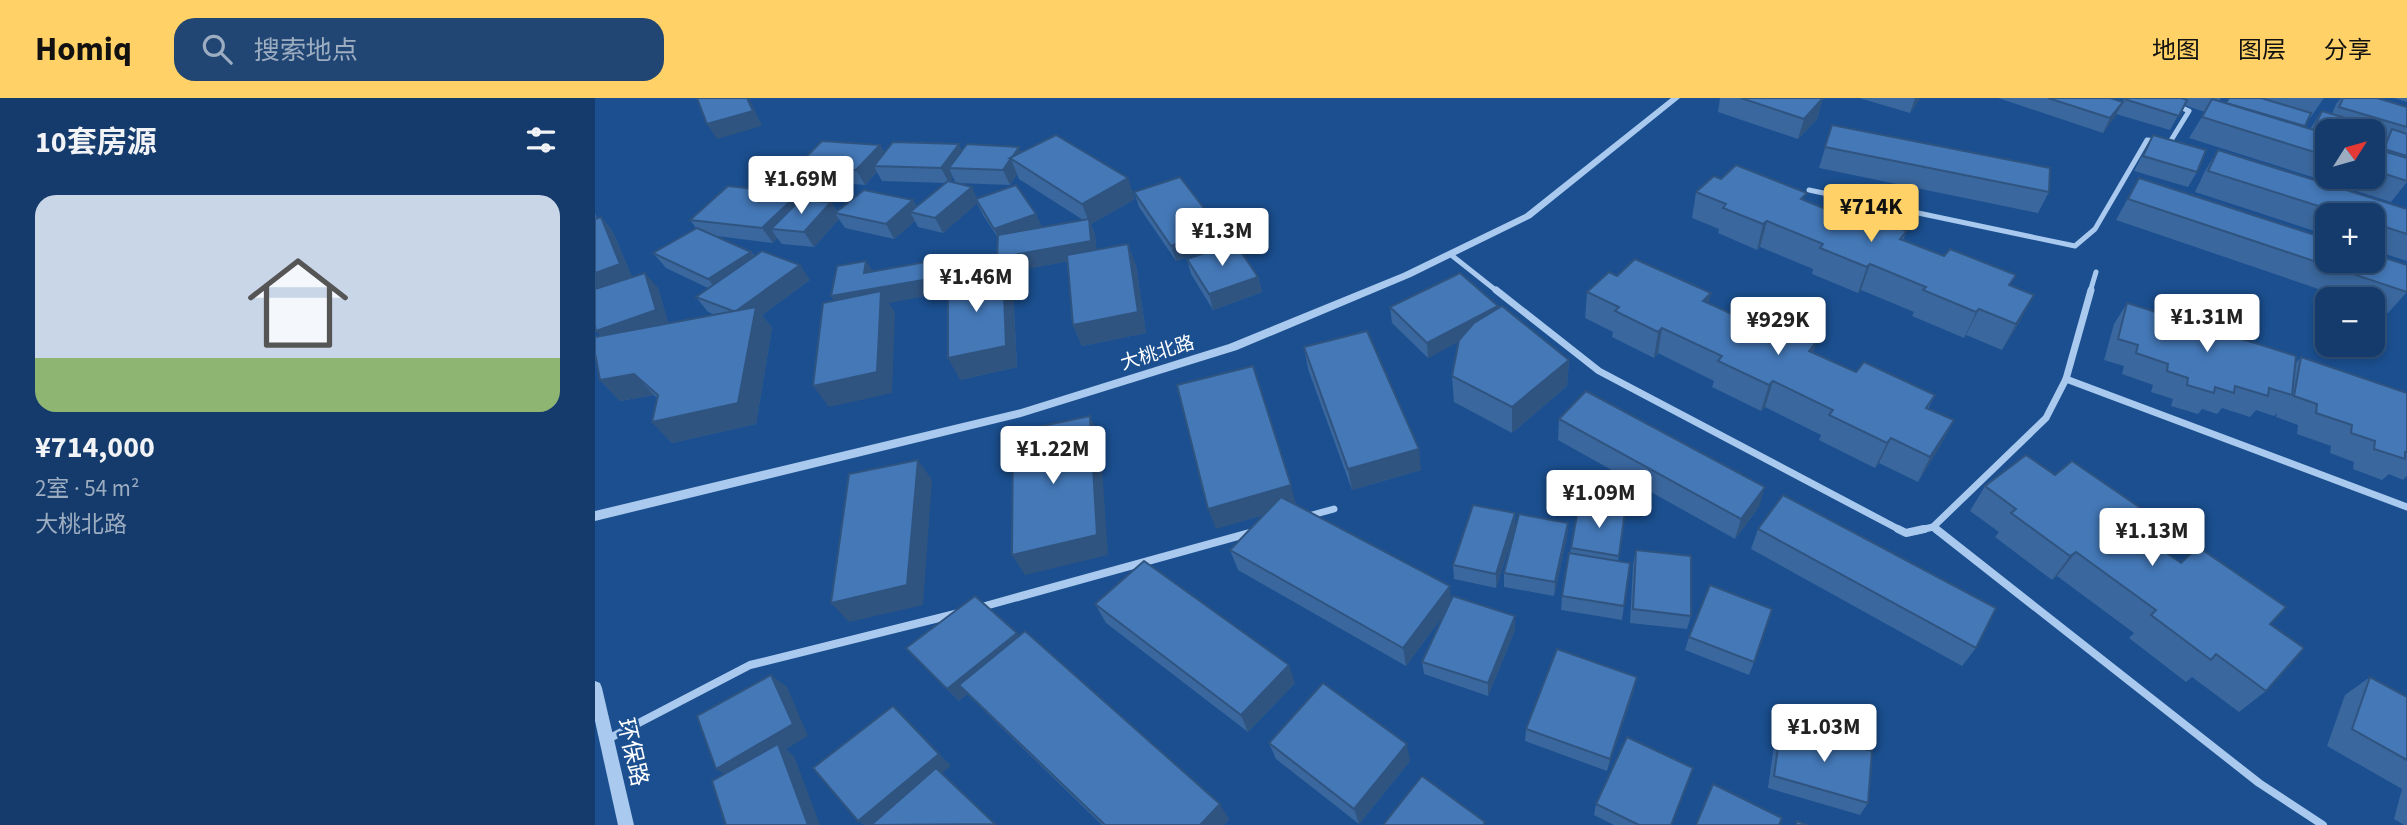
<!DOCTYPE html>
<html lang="zh">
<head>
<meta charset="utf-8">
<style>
  :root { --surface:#143b6b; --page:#214673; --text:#f1f3f6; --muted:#9dadc1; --line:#33557e; --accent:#ffd166 }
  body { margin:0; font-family:"Source Sans 3","Noto Sans SC",sans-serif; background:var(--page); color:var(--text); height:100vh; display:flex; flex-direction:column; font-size:26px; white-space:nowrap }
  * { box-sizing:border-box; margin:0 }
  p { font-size:23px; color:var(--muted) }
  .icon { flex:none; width:38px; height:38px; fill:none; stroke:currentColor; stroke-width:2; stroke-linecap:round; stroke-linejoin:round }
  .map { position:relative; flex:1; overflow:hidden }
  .drawer { display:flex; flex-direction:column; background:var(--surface); width:595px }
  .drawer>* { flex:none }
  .needle { width:46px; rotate:53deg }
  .tools { position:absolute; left:1720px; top:21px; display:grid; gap:14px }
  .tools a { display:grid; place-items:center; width:70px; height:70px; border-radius:14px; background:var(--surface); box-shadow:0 4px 10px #0003,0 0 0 2px var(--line); font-size:35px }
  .price { position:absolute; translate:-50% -60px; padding:0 16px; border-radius:7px; background:#fff; color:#222; font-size:23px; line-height:46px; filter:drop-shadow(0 2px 4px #0008) }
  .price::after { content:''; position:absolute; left:50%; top:42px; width:21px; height:16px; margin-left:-10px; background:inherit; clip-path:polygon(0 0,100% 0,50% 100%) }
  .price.on { background:var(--accent); color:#111 }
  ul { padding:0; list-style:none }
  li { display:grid; align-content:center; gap:14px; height:371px; padding:0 35px }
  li+li { border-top:2px solid var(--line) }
  li span { display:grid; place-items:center; height:217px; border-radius:21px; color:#555 }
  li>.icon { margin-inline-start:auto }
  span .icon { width:126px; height:126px; fill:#fffc; stroke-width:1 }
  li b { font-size:30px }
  h2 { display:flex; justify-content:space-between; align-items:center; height:84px; padding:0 35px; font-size:30px }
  header { display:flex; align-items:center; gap:42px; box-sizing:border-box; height:98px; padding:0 35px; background:var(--accent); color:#111 }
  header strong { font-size:33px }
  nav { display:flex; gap:38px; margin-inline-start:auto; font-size:24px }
  .search { width:490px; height:63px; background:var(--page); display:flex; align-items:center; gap:18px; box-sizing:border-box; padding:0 24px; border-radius:21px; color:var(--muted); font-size:26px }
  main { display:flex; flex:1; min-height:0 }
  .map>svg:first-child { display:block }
</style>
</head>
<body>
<header>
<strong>Homiq</strong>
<div class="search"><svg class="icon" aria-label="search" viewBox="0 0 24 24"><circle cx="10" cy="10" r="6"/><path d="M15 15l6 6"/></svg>搜索地点</div>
<nav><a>地图</a><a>图层</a><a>分享</a></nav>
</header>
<main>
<section class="drawer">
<h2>10套房源<svg class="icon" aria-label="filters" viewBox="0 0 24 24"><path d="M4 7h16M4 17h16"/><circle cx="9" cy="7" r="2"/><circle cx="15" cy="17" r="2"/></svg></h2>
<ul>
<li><span style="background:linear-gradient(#c9d6e8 75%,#8fb573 0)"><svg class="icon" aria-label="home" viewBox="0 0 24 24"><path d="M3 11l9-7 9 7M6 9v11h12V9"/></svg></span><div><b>¥714,000</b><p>2室 · 54 m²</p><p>大桃北路</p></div></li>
</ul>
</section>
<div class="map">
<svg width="1812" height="727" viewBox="0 0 1812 727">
  <rect width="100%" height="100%" fill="#1b4f8f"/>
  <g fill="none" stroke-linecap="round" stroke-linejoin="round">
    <g stroke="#a9c9ee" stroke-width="5">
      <polyline points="1214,92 1480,148 1500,131 1552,42 1575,44 1594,13 1565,0"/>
      <polyline points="855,156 903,194"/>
      <polyline points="1495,194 1501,174"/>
    </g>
    <g stroke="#a9c9ee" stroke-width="7">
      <polyline points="901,192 1004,273 1307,433"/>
      <polyline points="1471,281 1812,409"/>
      <polyline points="710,419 739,411"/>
      <polyline points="1338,429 1343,433"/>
      <polyline points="1321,433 1338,429 1451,320 1471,281 1496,192"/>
    </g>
    <g stroke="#a9c9ee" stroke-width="8">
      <polyline points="1303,431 1311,435 1329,431"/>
      <polyline points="1341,431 1664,685 1728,727"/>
      <polyline points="383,510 658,434"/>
      <polyline points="13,641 155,567 364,515"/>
    </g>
    <g fill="#a9c9ee" fill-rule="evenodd">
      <polygon points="1076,0 1085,0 936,120 816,179 642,252 426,319 0,423 0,413 426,311 634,246 808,175 930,116"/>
      <polygon points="0,583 5,585 7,590 39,727 23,727 0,623"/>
    </g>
  </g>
  <g fill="#3a679d" fill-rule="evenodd">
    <polygon points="1125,0 1228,0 1222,21 1203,41 1123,14"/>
    <polygon points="1264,0 1325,0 1315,15"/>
    <path d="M1403 0H1515L1527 4 1529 0H1626L1624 3 1630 5 1633 0H1729L1715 20H1713L1709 29 1715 31 1727 13 1737 16 1741 6 1746 0H1782L1812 9V84L1796 104 1594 40 1610 14 1589 7 1575 32 1521 16 1508 35ZM1732 33 1780 38 1790 41 1785 46 1783 52 1778 50V79H1732Z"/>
    <polygon points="1799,0 1812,0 1812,4"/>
    <polygon points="1237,27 1454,94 1443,115 1224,70"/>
    <polygon points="1558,37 1602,74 1593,89 1539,73"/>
    <path d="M285 47 289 54 367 52 426 54 540 101 496 126 500 136 501 152 541 167 551 235 487 248 478 227 473 163 410 175 418 192 422 269 365 282 407 171 402 160 403 140 388 117 382 105 348 135 323 129 320 123 299 141 250 130 244 121 219 149 187 146 182 140 178 145 122 138 156 154 160 158 215 182 167 217 177 230 161 326 77 345 57 324 62 300 59 297 25 303 5 282 6 238 0 115 2 120 6 119 18 134 37 179 63 190 73 225 120 217 113 214 101 199 113 190 71 170 58 155 101 130 95 122 203 96 207 102 236 104 242 113 318 102 322 109 350 85 287 83 282 74 270 87 211 83 202 68ZM422 76 424 81 488 122 447 129 382 101 355 83 358 79 361 85 415 87Z"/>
    <polygon points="1623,52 1812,111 1812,163 1778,152 1778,117 1732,117 1732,137 1600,94 1610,73"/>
    <polygon points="1544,80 1812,194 1793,215 1778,210 1778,201 1753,201 1521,122"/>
    <polygon points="1126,81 1210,103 1245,117 1312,133 1308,142 1415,187 1425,223 1407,252 1371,237 1369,240 1317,218 1319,214 1266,192 1263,195 1217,176 1218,171 1165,149 1162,152 1123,135 1124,131 1097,120 1101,94"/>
    <polygon points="539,94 628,146 581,163 544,109"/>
    <polygon points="592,161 663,179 667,194 618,212 596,176"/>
    <polygon points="1022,178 1114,206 1150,222 1222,243 1218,254 1261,274 1340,297 1333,311 1359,322 1345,348 1323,384 1284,365 1280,370 1224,342 1226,337 1170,309 1166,313 1117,289 1119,283 1063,255 1059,260 1017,239 1018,234 990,220 992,194"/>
    <polygon points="1532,205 1700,266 1706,259 1812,295 1812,378 1808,382 1794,376 1787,382 1758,371 1759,364 1735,355 1736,348 1702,336 1703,327 1681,319 1682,315 1679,318 1661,312 1655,319 1627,310 1622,316 1607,311 1603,316 1576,308 1578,301 1556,294 1558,287 1527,276 1529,268 1509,262 1519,226"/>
    <polygon points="903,208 903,210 974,262 972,288 917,335 859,304 857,278 864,243 833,260 797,225 795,209"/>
    <polygon points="709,249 826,372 757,392 713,271"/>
    <polygon points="964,321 1164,409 1140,441 963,342"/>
    <polygon points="1460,377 1550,413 1536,430 1675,526 1671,593 1644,614 1597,579 1591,584 1534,540 1539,535 1462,478 1457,482 1400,439 1404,434 1375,413 1390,388"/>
    <polygon points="701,407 856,503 920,532 893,598 829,576 827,564 850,515 811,568 643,472 635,452 669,417 621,431"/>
    <polygon points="1030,413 1023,463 1029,508 1027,522 966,512 967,498 976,450"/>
    <polygon points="920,415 920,430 901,490 859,481 858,467"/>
    <polygon points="973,425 972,439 959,498 909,489 909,475"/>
    <polygon points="1163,431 1381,550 1367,568 1156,451"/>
    <polygon points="1041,452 1096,518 1092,531 1035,525 1038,466"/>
    <polygon points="500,506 700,585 653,634 511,525"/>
    <polygon points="424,538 634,721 629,727 507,727 372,596 364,603 311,550"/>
    <polygon points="1094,539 1159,564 1154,577 1090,552"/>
    <polygon points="1775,579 1812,599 1812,727 1809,727 1799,721 1807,691 1732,648 1750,597"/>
    <polygon points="1039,592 1012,673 930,643 931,631"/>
    <polygon points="1186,628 1273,705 1265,717 1173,690 1180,640"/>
    <polygon points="674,645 815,663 764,726 681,661"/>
    <polygon points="1001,706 1076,727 1019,727 999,717"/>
  </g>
  <g fill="#305480">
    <polygon points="152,0 154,0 167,28 122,41 112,26"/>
    <polygon points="1228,0 1222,21 1203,41 1209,21"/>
    <polygon points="1320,0 1325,0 1315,15"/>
    <polygon points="1528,4 1520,19 1508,35 1515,20"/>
    <polygon points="364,46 371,61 354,70 358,79 354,85 346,70"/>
    <polygon points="285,47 293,62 279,68 282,74 270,87 261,72"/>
    <polygon points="424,49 430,64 416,60"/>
    <polygon points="416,61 422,76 415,87 408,72"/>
    <polygon points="533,80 540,101 496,126 500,136 502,158 410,175 418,192 422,269 365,282 353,260 408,171 402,160 494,124 487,106"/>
    <polygon points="377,89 384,104 348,135 340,120"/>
    <polygon points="203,96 212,111 176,131 182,140 178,145 167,130"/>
    <polygon points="318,102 326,117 315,114 320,123 299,141 291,126"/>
    <polygon points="236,104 243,115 240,115 244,121 219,149 209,134"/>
    <polygon points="441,116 448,131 406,146 399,131"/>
    <polygon points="6,119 18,134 38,181 0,195 0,175"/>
    <polygon points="1172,123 1165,149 1162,152 1168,126"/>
    <polygon points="624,130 628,146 581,163 576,148"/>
    <polygon points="533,146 541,167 551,235 487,248 478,227"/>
    <polygon points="156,154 167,169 125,196 113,181"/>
    <polygon points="271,163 281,178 269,175"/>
    <polygon points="336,163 344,178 342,196 294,205 300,214 297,295 234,309 218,288 246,213 236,198"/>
    <polygon points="1275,166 1266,192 1263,195 1272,169"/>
    <polygon points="205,167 215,182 167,217 177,230 161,326 77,345 57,324 139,214"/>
    <polygon points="50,175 63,190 74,227 16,248 1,233"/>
    <polygon points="663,179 667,194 618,212 614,196"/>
    <polygon points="1116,195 1110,221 1108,203"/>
    <polygon points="1439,197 1425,223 1407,252 1421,226"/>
    <polygon points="903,208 903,223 833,260 832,245"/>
    <polygon points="1384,211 1371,237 1369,240 1381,214"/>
    <polygon points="1067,230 1063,255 1059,260 1063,234"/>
    <polygon points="1222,243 1213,269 1214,253"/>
    <polygon points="974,262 972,288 917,335 917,309"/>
    <polygon points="39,276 59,297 25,303 5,282"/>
    <polygon points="1178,283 1170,309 1166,313 1174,287"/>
    <polygon points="495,318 505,339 513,457 430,477 417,457"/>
    <polygon points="1359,322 1345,348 1323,384 1335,359"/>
    <polygon points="1296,340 1284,365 1280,370 1292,345"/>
    <polygon points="824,351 826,372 757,392 753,371"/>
    <polygon points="323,362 337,382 328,507 254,524 236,505"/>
    <polygon points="696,387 701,407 621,431 613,411"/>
    <polygon points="1170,389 1164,409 1140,441 1146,421"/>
    <polygon points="1550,413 1530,437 1533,428"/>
    <polygon points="920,415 920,430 901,490 901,476"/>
    <polygon points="973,425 972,439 959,498 960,484"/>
    <polygon points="1481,454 1462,478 1457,482 1475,458"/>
    <polygon points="855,488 856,507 811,568 808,550"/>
    <polygon points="920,518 920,532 893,598 893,585"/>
    <polygon points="422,535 431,548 364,587 372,596 364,603 352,591"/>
    <polygon points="694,567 700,585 653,634 646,617"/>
    <polygon points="176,577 192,589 213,638 191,651 199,658 225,727 213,727 121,671"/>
    <polygon points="1042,579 1039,592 1012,673 1015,661"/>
    <polygon points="298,608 356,668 347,675 401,727 269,727 263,723"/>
    <polygon points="812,646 815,663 764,726 759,711"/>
    <polygon points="625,706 634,721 629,727 605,727"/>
  </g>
  <g fill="#4478b7" stroke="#305480" stroke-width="2">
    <polygon points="102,0 152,0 158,13 112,26"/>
    <polygon points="1146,0 1228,0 1209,21"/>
    <polygon points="1453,0 1515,0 1528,4 1515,20"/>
    <polygon points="1529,0 1586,0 1592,2 1584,18 1529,1"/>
    <polygon points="1634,0 1666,0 1716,15 1710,28 1631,5"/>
    <polygon points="1748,0 1782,0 1812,9 1812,29 1744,9"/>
    <polygon points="1617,1 1732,36 1732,58 1607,19"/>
    <polygon points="1727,13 1784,30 1778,44 1778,33 1732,33 1732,34 1719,30"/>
    <polygon points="1237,27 1455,70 1454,94 1230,49"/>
    <polygon points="1797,31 1812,36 1812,58 1789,51"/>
    <polygon points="461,37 533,80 487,106 415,60"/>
    <polygon points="1558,37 1611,52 1602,74 1548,58"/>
    <polygon points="227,43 285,47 261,72 202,68"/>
    <polygon points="298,44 364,46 346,70 279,68"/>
    <polygon points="372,46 424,49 418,58 415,60 416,60 408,72 354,70"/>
    <polygon points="1778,50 1812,60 1812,83 1778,72"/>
    <polygon points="1623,52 1812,111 1812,136 1778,125 1778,117 1752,117 1613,73"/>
    <polygon points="1141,67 1212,95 1206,101 1245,117 1251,110 1312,133 1305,141 1349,158 1355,151 1421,177 1414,187 1439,197 1421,226 1384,211 1381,214 1328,192 1331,189 1275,166 1272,169 1225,150 1228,146 1172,123 1168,126 1128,110 1131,106 1101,94 1119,78 1126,81"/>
    <polygon points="585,79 624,130 576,148 539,94"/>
    <polygon points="1544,80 1732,141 1732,163 1778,163 1778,156 1812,167 1812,194 1533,101"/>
    <polygon points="353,83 377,89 340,120 315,114"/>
    <polygon points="421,87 441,116 399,131 381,101"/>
    <polygon points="133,88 203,96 167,130 95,122"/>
    <polygon points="269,92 318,102 291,126 240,115"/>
    <polygon points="205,102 236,104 209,134 176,131"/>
    <polygon points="6,119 25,166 0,175 0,121"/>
    <polygon points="494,121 496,143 402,160 403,137"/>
    <polygon points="102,130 156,154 113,181 58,155"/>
    <polygon points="640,145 663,179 614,196 592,161"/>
    <polygon points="533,146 543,214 478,227 472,157"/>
    <polygon points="167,153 205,167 141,213 138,213 101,199"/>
    <polygon points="1040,161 1116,195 1108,203 1150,222 1157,214 1222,243 1214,253 1261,274 1269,264 1340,297 1331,310 1359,322 1335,359 1296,340 1292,345 1234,317 1238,312 1178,283 1174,287 1123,263 1127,258 1067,230 1063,234 1020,213 1024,209 992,194 1014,174 1022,178"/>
    <polygon points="271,163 269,175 336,163 334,181 236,198 242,168"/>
    <polygon points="408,171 411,248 353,260 353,182"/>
    <polygon points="50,175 61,212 1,233 0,228 0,191"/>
    <polygon points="865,175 903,208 832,245 795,209"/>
    <polygon points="286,193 282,274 218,288 228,205"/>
    <polygon points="1532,205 1701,258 1697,297 1674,290 1673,298 1640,288 1639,295 1620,289 1619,295 1592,287 1593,280 1572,273 1573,266 1541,255 1543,247 1523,241"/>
    <polygon points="907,208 974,262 917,309 857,278 864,242 879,225"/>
    <polygon points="161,209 143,305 57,324 63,297 39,276 5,282 0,255 0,239"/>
    <polygon points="772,233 824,351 753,371 709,249"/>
    <polygon points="1706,259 1812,295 1812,354 1810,354 1810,361 1779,351 1780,343 1756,335 1757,327 1721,315 1722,306 1699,298"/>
    <polygon points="658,268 696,387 613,411 582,287"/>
    <polygon points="991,293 1170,389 1146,421 964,321"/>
    <polygon points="495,318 502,437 417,457 418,334"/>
    <polygon points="1431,357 1460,377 1477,363 1550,413 1533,428 1586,465 1603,449 1691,509 1675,526 1709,550 1671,593 1621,556 1616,562 1556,517 1561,512 1481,454 1475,458 1416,415 1421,411 1390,388"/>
    <polygon points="323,362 312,487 236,505 254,376"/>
    <polygon points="1188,397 1401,510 1381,550 1163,431"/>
    <polygon points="686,399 855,488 808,550 635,452"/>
    <polygon points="984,406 1030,413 1024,458 976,450"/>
    <polygon points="878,407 920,415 901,476 858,467"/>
    <polygon points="924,416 973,425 960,484 909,475"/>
    <polygon points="1041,452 1096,458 1096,518 1038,511"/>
    <polygon points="974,455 1035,465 1029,508 967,498"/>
    <polygon points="549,463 694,567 646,617 500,506"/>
    <polygon points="1115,487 1177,511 1159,564 1094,539"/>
    <polygon points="380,498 422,535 352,591 311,550"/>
    <polygon points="858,498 920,518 893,585 827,564"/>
    <polygon points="430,533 625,706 605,727 510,727 364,587"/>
    <polygon points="962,551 1042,579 1015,661 931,631"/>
    <polygon points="176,577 198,626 121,671 102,618"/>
    <polygon points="1775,579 1812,599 1812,662 1757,631"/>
    <polygon points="728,585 812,646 759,711 674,645"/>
    <polygon points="298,608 344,656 263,723 218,670"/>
    <polygon points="1186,628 1277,653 1273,705 1179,678"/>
    <polygon points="1032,639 1098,670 1076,727 1044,727 1001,706"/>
    <polygon points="183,646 213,727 131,727 117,683"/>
    <polygon points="341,670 400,726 276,727"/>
    <polygon points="827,678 890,724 888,727 788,727"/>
    <polygon points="1118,686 1187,720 1184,727 1101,727"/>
    <polygon points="1202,723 1212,727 1201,727"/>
  </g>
  <g text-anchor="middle" stroke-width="5" stroke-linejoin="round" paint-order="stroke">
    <g font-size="19" fill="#fff" stroke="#1b4f8f">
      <text transform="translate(562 254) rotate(-17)" y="7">大桃北路</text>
    </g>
    <g font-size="23" fill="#fff" stroke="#1b4f8f">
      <text transform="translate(38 654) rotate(77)" y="8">环保路</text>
    </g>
  </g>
</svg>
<div class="tools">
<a><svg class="needle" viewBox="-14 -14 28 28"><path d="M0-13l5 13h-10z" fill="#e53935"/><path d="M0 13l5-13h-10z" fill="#9dadc1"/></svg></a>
<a>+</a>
<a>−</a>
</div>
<b class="price" style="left:206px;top:118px">¥1.69M</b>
<b class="price on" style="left:1276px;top:146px">¥714K</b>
<b class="price" style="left:627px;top:170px">¥1.3M</b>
<b class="price" style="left:381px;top:216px">¥1.46M</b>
<b class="price" style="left:1612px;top:256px">¥1.31M</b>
<b class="price" style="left:1183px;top:259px">¥929K</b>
<b class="price" style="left:458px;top:388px">¥1.22M</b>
<b class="price" style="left:1004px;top:432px">¥1.09M</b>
<b class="price" style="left:1557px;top:470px">¥1.13M</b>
<b class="price" style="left:1229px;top:666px">¥1.03M</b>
</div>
</main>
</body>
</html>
